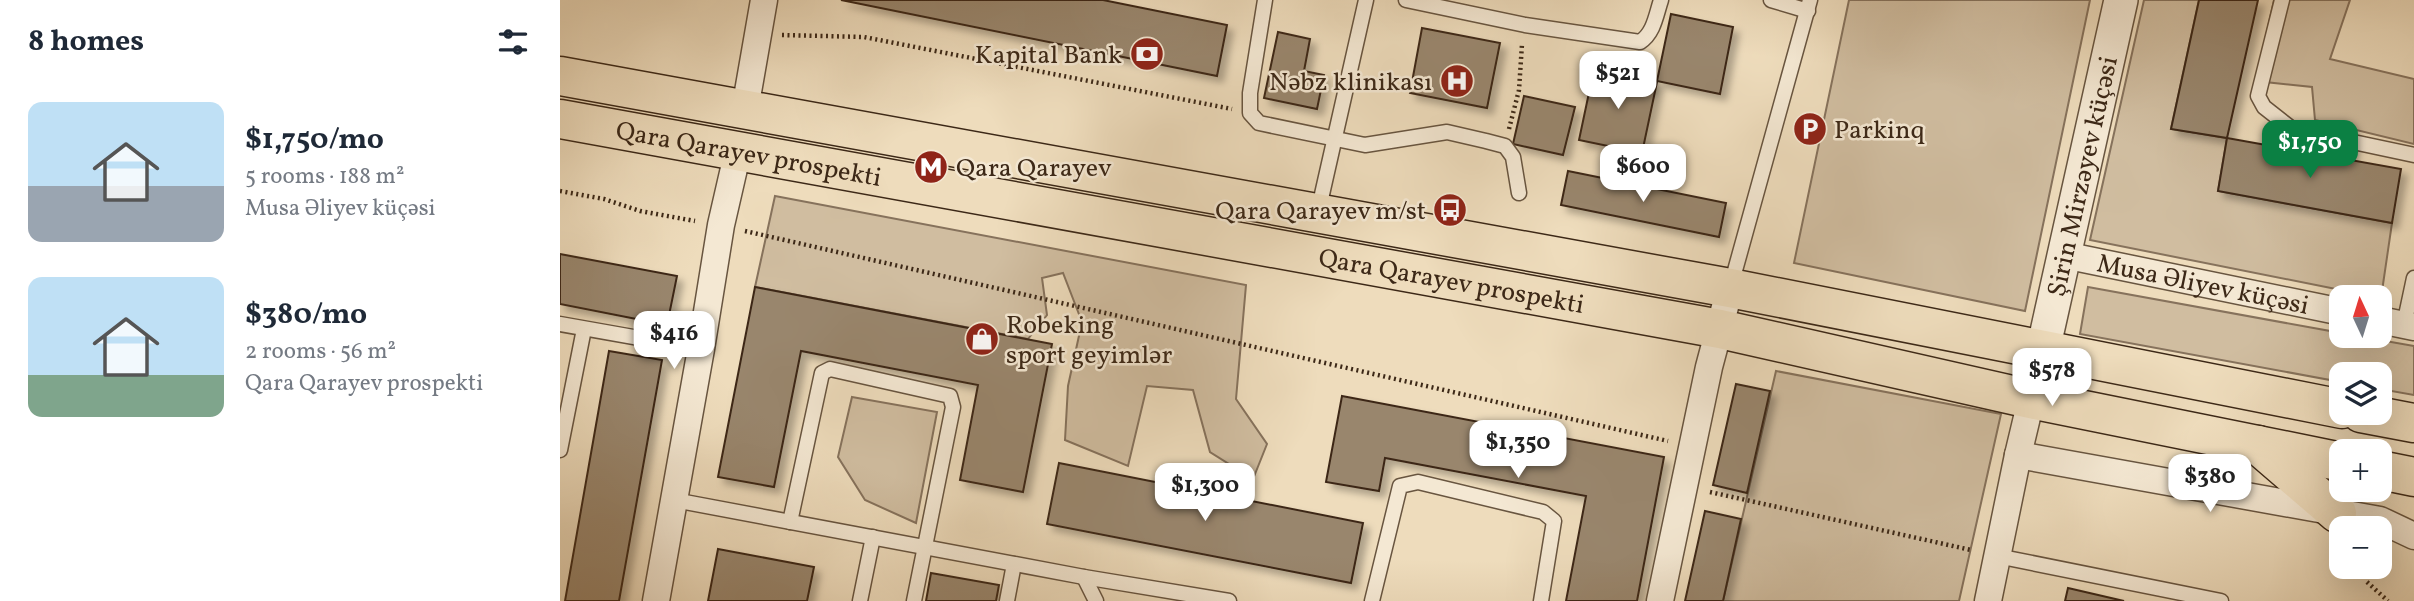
<!DOCTYPE html>
<html lang="en">
<head>
<meta charset="utf-8">
<style>
  :root { --surface:#fff; --page:#f6f6f7; --text:#1f2937; --muted:#747a83; --accent:#0b8043 }
  body { margin:0; font-family:Vollkorn,serif; background:var(--page); color:var(--text); height:100vh; display:flex; flex-direction:column; font-size:26px; white-space:nowrap }
  * { box-sizing:border-box; margin:0 }
  p { font-size:23px; color:var(--muted) }
  .icon { flex:none; width:38px; height:38px; fill:none; stroke:currentColor; stroke-width:2; stroke-linecap:round; stroke-linejoin:round }
  .map { position:relative; flex:1; overflow:hidden }
  .details { display:flex; flex-direction:column; background:var(--surface); width:560px }
  .details>* { flex:none }
  .needle { width:46px; rotate:356deg }
  .fabs { position:absolute; left:1769px; top:285px; display:grid; gap:14px }
  .fabs a { display:grid; place-items:center; width:63px; height:63px; border-radius:14px; background:var(--surface); box-shadow:0 7px 28px #0002; font-size:35px }
  .price { position:absolute; translate:-50% -60px; padding:0 16px; border-radius:14px; background:#fff; color:#222; font-size:23px; line-height:46px; filter:drop-shadow(0 2px 4px #0008) }
  .price::after { content:''; position:absolute; left:50%; top:42px; width:21px; height:16px; margin-left:-10px; background:inherit; clip-path:polygon(0 0,100% 0,50% 100%) }
  .price.on { background:var(--accent); color:#fff }
  ul { padding:0; list-style:none }
  li { display:flex; align-items:center; gap:21px; height:175px; padding:0 28px }
  li span { display:grid; place-items:center; flex:none; width:196px; height:140px; border-radius:14px; color:#555 }
  li>.icon { margin-inline-start:auto }
  span .icon { width:84px; height:84px; fill:#fffc; stroke-width:1 }
  li b { font-size:30px }
  h2 { display:flex; justify-content:space-between; align-items:center; height:84px; padding:0 28px; font-size:30px }
  main { display:flex; flex:1; min-height:0 }
  .map>svg:first-child { display:block }
</style>
</head>
<body>
<main>
<section class="details">
<h2>8 homes<svg class="icon" aria-label="filters" viewBox="0 0 24 24"><path d="M4 7h16M4 17h16"/><circle cx="9" cy="7" r="2"/><circle cx="15" cy="17" r="2"/></svg></h2>
<ul>
<li><span style="background:linear-gradient(#bfe0f5 60%,#9aa5b1 0)"><svg class="icon" aria-label="home" viewBox="0 0 24 24"><path d="M3 11l9-7 9 7M6 9v11h12V9"/></svg></span><div><b>$1,750/mo</b><p>5 rooms · 188 m²</p><p>Musa Əliyev küçəsi</p></div></li>
<li><span style="background:linear-gradient(#bfe0f5 70%,#7fa58c 0)"><svg class="icon" aria-label="home" viewBox="0 0 24 24"><path d="M3 11l9-7 9 7M6 9v11h12V9"/></svg></span><div><b>$380/mo</b><p>2 rooms · 56 m²</p><p>Qara Qarayev prospekti</p></div></li>
</ul>
</section>
<div class="map">
<svg width="1854" height="601" viewBox="0 0 1854 601">
  <defs>
    <filter id="shadow"><feDropShadow dx="6" dy="6" stdDeviation="3.5" flood-color="#0004"/></filter>
  </defs>
  <rect width="100%" height="100%" fill="#eedcbc"/>
  <filter id="stains"><feTurbulence type="fractalNoise" baseFrequency=".00286" numOctaves="4"/><feColorMatrix values="0 0 0 0 .2 0 0 0 0 .09 0 0 0 0 .02 0 0 0 .5 -.17"/></filter>
  <radialGradient id="worn" r=".72"><stop offset=".6" stop-color="#630" stop-opacity="0"/><stop offset="1" stop-color="#630" stop-opacity=".3"/></radialGradient>
  <g fill="#d0bda0" stroke="#86725c" stroke-width="2">
    <polygon points="1289,0 1530,0 1465,311 1234,263"/>
    <polygon points="1584,0 1639,0 1611,129 1667,138 1658,191 1832,223 1821,298 1530,240"/>
    <polygon points="1714,0 1790,0 1770,59 1854,79 1854,144 1755,120 1752,87 1696,81"/>
    <polygon points="215,196 686,285 676,399 707,444 693,479 650,452 633,390 587,386 568,466 505,440 508,386 522,322 503,273 482,278 487,315 468,339 195,287"/>
    <polygon points="1528,287 1781,333 1782,336 1797,336 1854,346 1854,395 1820,389 1820,374 1782,374 1781,382 1520,334"/>
    <polygon points="1216,371 1441,414 1399,601 1163,601"/>
    <polygon points="292,397 377,412 356,523 305,500 278,457"/>
  </g>
  <g fill="#99866d" stroke="#3c2817" stroke-width="2" filter="url(#shadow)">
    <polygon points="281,0 543,0 667,25 657,76"/>
    <polygon points="1639,0 1698,0 1667,138 1611,129"/>
    <polygon points="1111,14 1173,27 1160,94 1097,81"/>
    <polygon points="862,28 940,43 927,108 850,93"/>
    <polygon points="718,32 750,39 744,71 764,75 757,109 704,98"/>
    <polygon points="1034,69 1097,82 1082,153 1019,140"/>
    <polygon points="964,96 1015,107 1003,155 953,144"/>
    <polygon points="1667,138 1841,169 1832,223 1658,191"/>
    <polygon points="1008,171 1166,203 1159,237 1001,205"/>
    <polygon points="0,254 117,276 107,325 0,304"/>
    <polygon points="195,287 492,344 463,492 400,480 418,385 241,351 214,487 158,477"/>
    <polygon points="49,351 102,360 59,601 5,601"/>
    <polygon points="1176,384 1210,391 1187,493 1153,485"/>
    <polygon points="782,396 1104,457 1077,601 1006,601 1026,496 825,458 819,491 766,482"/>
    <polygon points="499,463 803,523 791,583 487,524"/>
    <polygon points="1145,511 1181,519 1163,601 1125,601"/>
    <polygon points="158,549 254,567 247,601 148,601"/>
    <polygon points="371,573 439,585 436,601 366,601"/>
    <polygon points="1508,588 1564,601 1505,601"/>
  </g>
  <g fill="none" stroke-linecap="round" stroke-linejoin="round">
    <g stroke="#685540" stroke-width="17">
      <g id="service">
        <polyline points="705,0 690,93 690,113 699,123 805,145 887,132 926,141 945,146 953,157 959,193"/>
        <path d="M846 0 965 25 1080 42C1094 33 1096 15 1101 0"/>
        <polyline points="1211,0 1248,11"/>
        <polyline points="1722,0 1698,96 1704,107 1732,129 1854,155"/>
        <polyline points="758,212 806,0"/>
        <polyline points="1171,285 1250,0"/>
        <polyline points="0,324 141,349"/>
        <polyline points="1844,325 1854,278"/>
        <polyline points="0,450 24,329"/>
        <polyline points="114,500 524,577 669,601"/>
        <polyline points="230,522 262,373 270,369 390,396 393,407 354,601"/>
        <polyline points="1437,556 1661,601"/>
        <polyline points="524,577 536,601"/>
        <polyline points="300,601 313,537"/>
        <polyline points="447,601 454,564"/>
        <polyline points="812,601 840,486 858,482 983,512 994,521 981,601"/>
      </g>
    </g>
    <g stroke="#685540" stroke-width="29">
      <g id="minor">
        <polyline points="185,109 204,0"/>
        <path id="s1" d="M1504 255 1782 312"/>
        <polyline points="1820,320 1854,327"/>
        <polyline points="1458,455 1820,520 1854,536"/>
        <polyline points="96,601 141,349 161,225 178,151"/>
        <polyline points="1100,601 1149,367 1170,288"/>
        <polyline points="1428,601 1458,455 1483,350"/>
      </g>
    </g>
    <g stroke="#685540" stroke-width="36">
      <g id="tertiary">
        <path id="s2" d="M1483 350 1561 0"/>
      </g>
    </g>
    <g stroke="#3c2817" stroke-width="41">
      <g id="primary">
        <polyline points="0,76 1170,288 1782,409"/>
        <path id="s3" d="M0 119 1160 329 1470 399 1782 462"/>
        <polyline points="1801,413 1854,423"/>
        <polyline points="1698,445 1777,513"/>
        <polyline points="1820,470 1854,477"/>
      </g>
    </g>
    <g stroke="#3c2817" stroke-width="4.5" stroke-dasharray="2 3.5" stroke-linecap="butt">
      <polyline points="222,35 304,37 672,109"/>
      <polyline points="949,129 959,90 962,44"/>
      <polyline points="0,191 44,199 80,211 135,221"/>
      <polyline points="185,231 1108,441"/>
      <polyline points="1150,492 1411,550"/>
      <polyline points="1807,582 1828,601"/>
    </g>
    <use href="#service" stroke="#f4e8d3" stroke-width="14"/>
    <use href="#minor" stroke="#f4e8d3" stroke-width="26"/>
    <use href="#tertiary" stroke="#f4e8d3" stroke-width="33"/>
    <use href="#primary" stroke="#eedcbc" stroke-width="38"/>
  </g>
  <defs>
    <g id="bank-disc" transform="scale(1.75)"><circle r="9.5" fill="#8f2418" stroke="#f4e8d3"/><path d="M-6-4H6V4H-6ZM0-2.3a2.3 2.3 0 1 0 0 4.6a2.3 2.3 0 1 0 0-4.6Z" fill="#fff"/></g>
    <g id="hospital-disc" transform="scale(1.75)"><circle r="9.5" fill="#8f2418" stroke="#f4e8d3"/><path d="M-5-5h3v3.5h4V-5h3V5h-3V1.5h-4V5h-3Z" fill="#fff"/></g>
    <g id="parking-disc" transform="scale(1.75)"><circle r="9.5" fill="#8f2418" stroke="#f4e8d3"/><path d="M-3.5-5.5H1a3.5 3.5 0 0 1 0 7H-1V5.5H-3.5ZM-1-3.4V-.6H.8a1.4 1.4 0 0 0 0-2.8Z" fill="#fff"/></g>
    <g id="metro-disc" transform="scale(1.75)"><circle r="9.5" fill="#8f2418" stroke="#f4e8d3"/><path d="M-5.5 5V-5H-3L0 0L3-5H5.5V5H3V-.5L0 4L-3-.5V5Z" fill="#fff"/></g>
    <g id="bus-disc" transform="scale(1.75)"><circle r="9.5" fill="#8f2418" stroke="#f4e8d3"/><path d="M-5-6H5V4H4V6H2V4H-2V6H-4V4H-5ZM-3.5-4V0h7V-4ZM-3.5 1.2v1.5H-2V1.2ZM2 1.2v1.5H3.5V1.2Z" fill="#fff"/></g>
    <g id="shop-disc" transform="scale(1.75)"><circle r="9.5" fill="#8f2418" stroke="#f4e8d3"/><path d="M-5-2.5h2.3a2.7 3.5 0 0 1 5.4 0H5L5.5 6h-11ZM-1.5-2.5h3a1.5 2.3 0 0 0-3 0Z" fill="#fff"/></g>
  </defs>
  <g fill-rule="evenodd">
    <use href="#bank-disc" x="587" y="54"/>
    <use href="#hospital-disc" x="897" y="81"/>
    <use href="#parking-disc" x="1250" y="129"/>
    <use href="#metro-disc" x="371" y="167"/>
    <use href="#bus-disc" x="890" y="210"/>
    <use href="#shop-disc" x="422" y="339"/>
  </g>
  <g text-anchor="middle" stroke-width="5" stroke-linejoin="round" paint-order="stroke">
    <g font-size="26" fill="#3c2817" stroke="#f4e8d3" text-anchor="end">
      <text x="562" y="63">Kapital Bank</text>
      <text x="872" y="90">Nəbz klinikası</text>
      <text x="1274" y="138" text-anchor="start">Parkinq</text>
      <text x="396" y="176" text-anchor="start">Qara Qarayev</text>
      <text x="866" y="219">Qara Qarayev m/st</text>
      <text x="446" y="333" text-anchor="start">Robeking<tspan x="446" dy="30">sport geyimlər</tspan></text>
    </g>
    <g font-size="26" fill="#3c2817" stroke="#f4e8d3">
      <text dy="9" stroke="none"><textPath href="#s3" startOffset="192">Qara Qarayev prospekti</textPath></text>
      <text dy="9" stroke="none"><textPath href="#s2" startOffset="178">Şirin Mirzəyev küçəsi</textPath></text>
      <text dy="9" stroke="none"><textPath href="#s3" startOffset="906">Qara Qarayev prospekti</textPath></text>
      <text dy="9" stroke="none"><textPath href="#s1" startOffset="142">Musa Əliyev küçəsi</textPath></text>
    </g>
  </g>
  <rect width="100%" height="100%" filter="url(#stains)"/>
  <rect width="100%" height="100%" fill="url(#worn)"/>
</svg>
<div class="fabs">
<a><svg class="needle" viewBox="-14 -14 28 28"><path d="M0-13l5 13h-10z" fill="#e53935"/><path d="M0 13l5-13h-10z" fill="#747a83"/></svg></a>
<a><svg class="icon" aria-label="layers" viewBox="0 0 24 24"><path d="M12 4l9 5-9 5-9-5zM3 14l9 5 9-5"/></svg></a>
<a>+</a>
<a>−</a>
</div>
<b class="price" style="left:1058px;top:111px">$521</b>
<b class="price on" style="left:1750px;top:180px">$1,750</b>
<b class="price" style="left:1083px;top:204px">$600</b>
<b class="price" style="left:114px;top:371px">$416</b>
<b class="price" style="left:1492px;top:408px">$578</b>
<b class="price" style="left:958px;top:480px">$1,350</b>
<b class="price" style="left:1650px;top:514px">$380</b>
<b class="price" style="left:645px;top:523px">$1,300</b>
</div>
</main>
</body>
</html>
